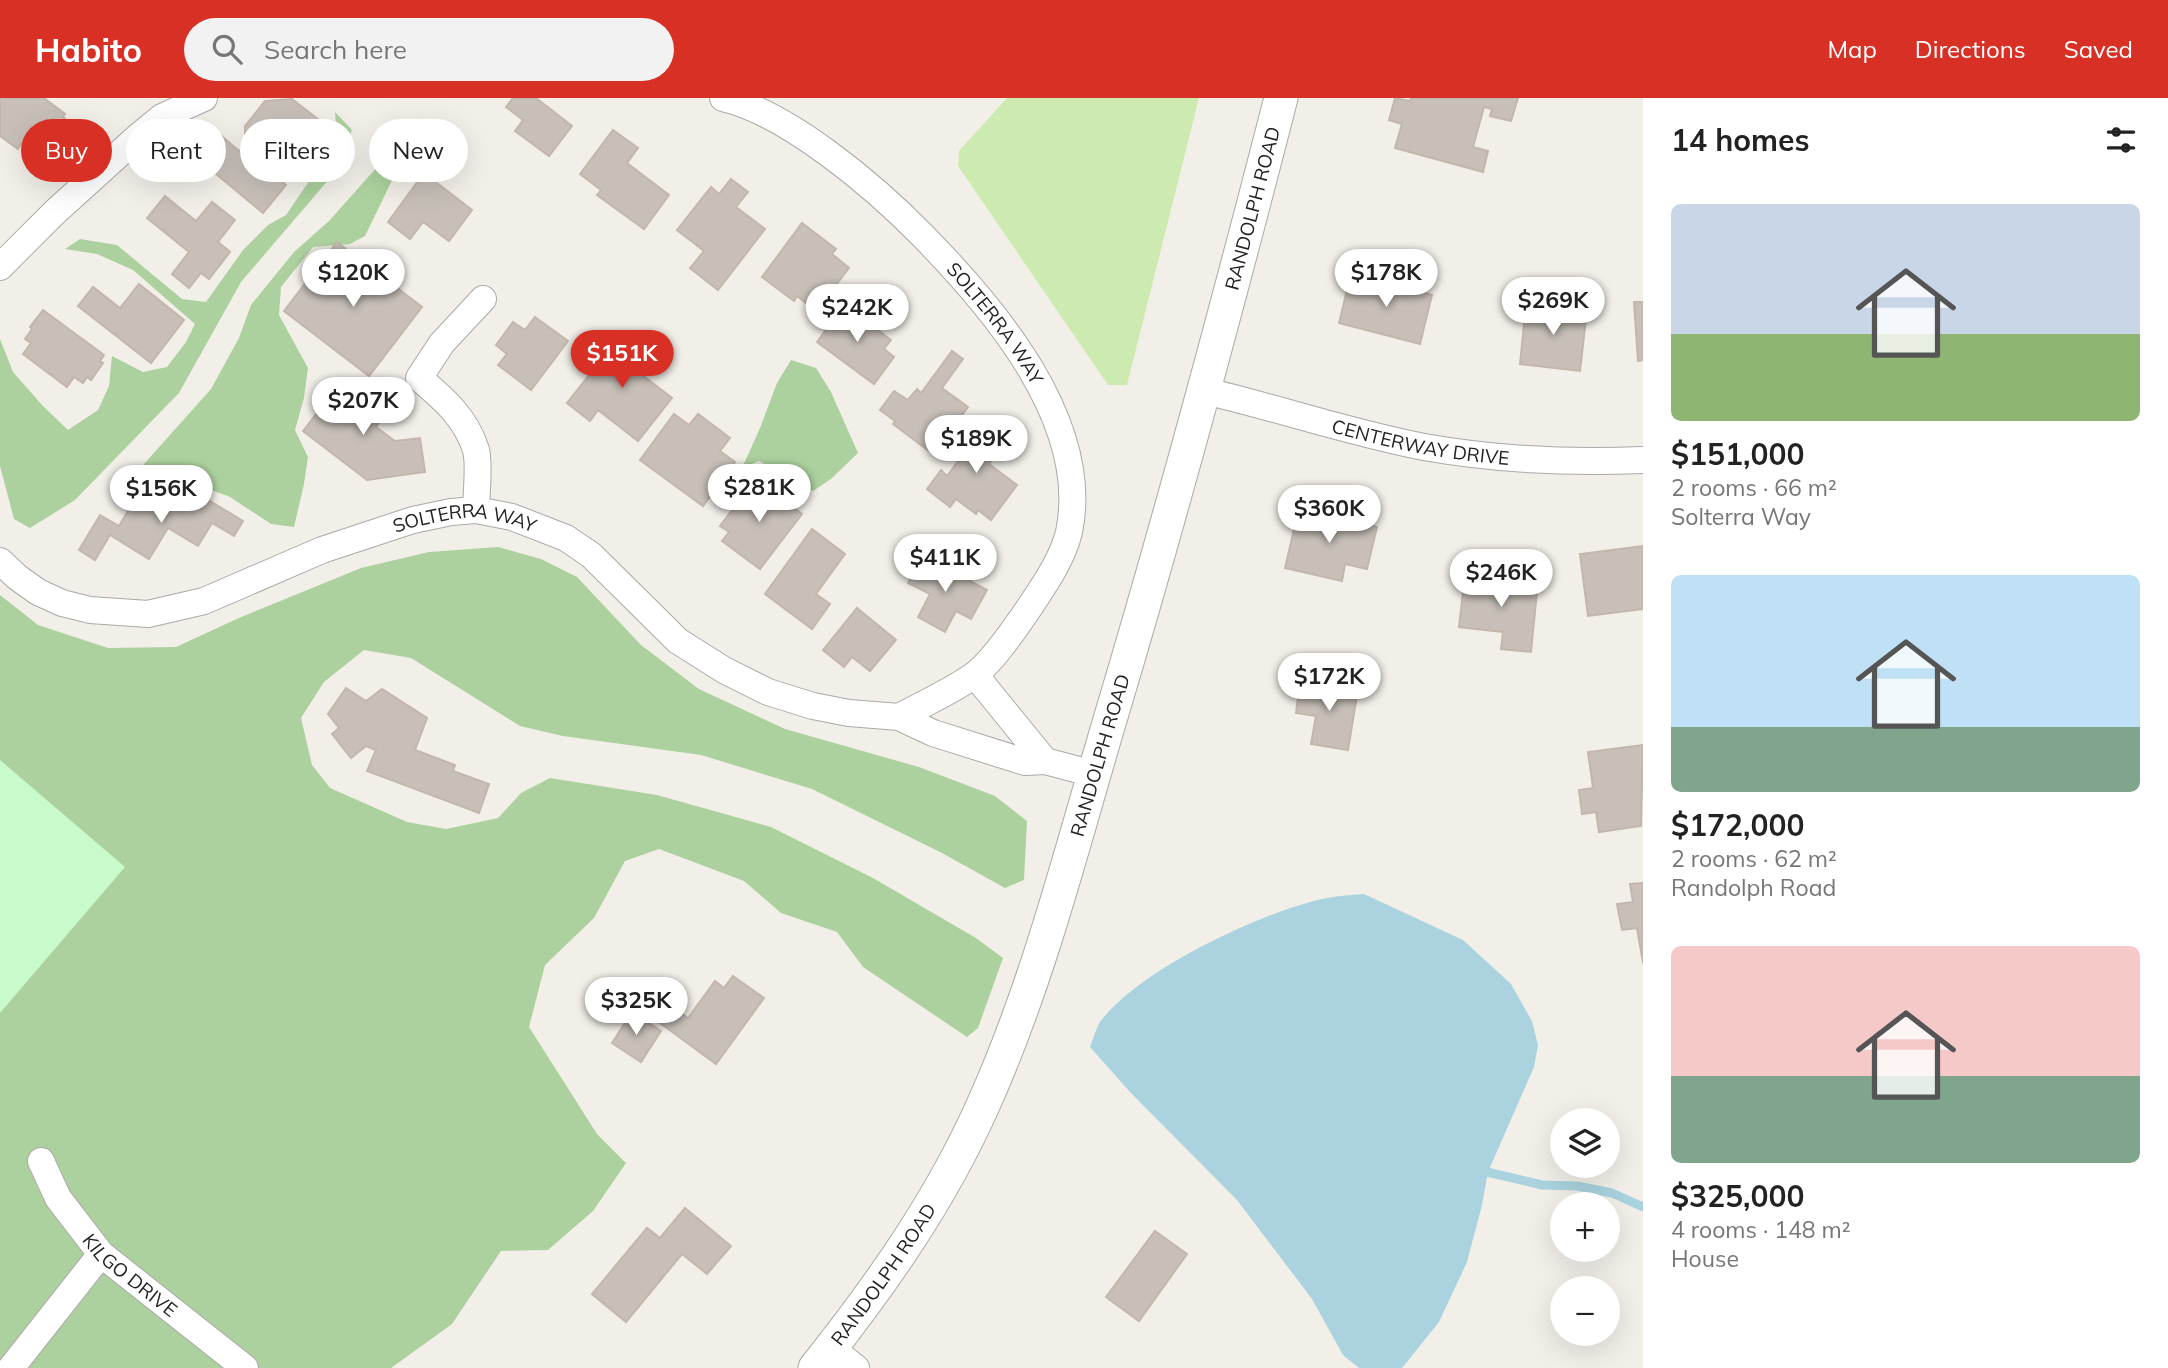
<!DOCTYPE html>
<html lang="en">
<head>
<meta charset="utf-8">
<style>
  :root { --surface:#fff; --page:#f2f2f2; --text:#222; --muted:#767676; --accent:#d93025 }
  body { margin:0; font-family:Mulish,sans-serif; background:var(--page); color:var(--text); height:100vh; display:flex; flex-direction:column; font-size:26px; white-space:nowrap }
  * { box-sizing:border-box; margin:0 }
  p { font-size:23px; color:var(--muted) }
  .icon { flex:none; width:38px; height:38px; fill:none; stroke:currentColor; stroke-width:2; stroke-linecap:round; stroke-linejoin:round }
  .map { position:relative; flex:1; overflow:hidden }
  .sheet { display:flex; flex-direction:column; background:var(--surface); width:525px }
  .sheet>* { flex:none }
  .top-card { position:absolute; left:21px; top:21px; width:665px; height:63px; display:flex; gap:14px }
  .buttons { position:absolute; left:1550px; top:1010px; display:grid; gap:14px }
  .buttons a { display:grid; place-items:center; width:70px; height:70px; border-radius:50%; background:var(--surface); box-shadow:0 7px 28px #0002; font-size:35px }
  .price { position:absolute; translate:-50% -60px; padding:0 16px; border-radius:24px; background:#fff; color:#222; font-size:23px; line-height:46px; filter:drop-shadow(0 2px 4px #0008) }
  .price::after { content:''; position:absolute; left:50%; top:42px; width:21px; height:16px; margin-left:-10px; background:inherit; clip-path:polygon(0 0,100% 0,50% 100%) }
  .price.active { background:var(--accent); color:#fff }
  ul { padding:0; list-style:none }
  li { display:grid; align-content:center; gap:14px; height:371px; padding:0 28px }
  li span { display:grid; place-items:center; height:217px; border-radius:10px; color:#555 }
  li>.icon { margin-inline-start:auto }
  span .icon { width:126px; height:126px; fill:#fffc; stroke-width:1 }
  li b { font-size:30px }
  h2 { display:flex; justify-content:space-between; align-items:center; height:84px; padding:0 28px; font-size:30px }
  .pill { padding:0 24px; border-radius:32px; background:var(--surface); box-shadow:0 7px 28px #0002; font-size:24px; line-height:63px }
  .pill.active { background:var(--accent); color:#fff }
  header { display:flex; align-items:center; gap:42px; box-sizing:border-box; height:98px; padding:0 35px; background:var(--accent); color:#fff }
  header strong { font-size:33px }
  nav { display:flex; gap:38px; margin-inline-start:auto; font-size:24px }
  .search { width:490px; height:63px; background:var(--page); display:flex; align-items:center; gap:18px; box-sizing:border-box; padding:0 24px; border-radius:38px; color:var(--muted); font-size:26px }
  main { display:flex; flex:1; min-height:0 }
  .map>svg:first-child { display:block }
</style>
</head>
<body>
<header>
<strong>Habito</strong>
<div class="search"><svg class="icon" aria-label="search" viewBox="0 0 24 24"><circle cx="10" cy="10" r="6"/><path d="M15 15l6 6"/></svg>Search here</div>
<nav><a>Map</a><a>Directions</a><a>Saved</a></nav>
</header>
<main>
<div class="map">
<svg width="1643" height="1270" viewBox="0 0 1643 1270">
  <rect width="100%" height="100%" fill="#f2efe9"/>
  <polygon fill="#cdebb0" points="1007,0 1199,0 1127,287 1108,287 958,68 959,53"/>
  <g fill="#add19e">
    <polygon points="335,14 352,32 330,80 241,184 179,295 75,402 30,430 14,421 0,368 0,241 13,274 42,307 68,332 98,312 109,288 112,258 143,274 167,269 186,244 195,226 133,172 97,156 65,151 80,141 117,147 182,201 206,204 243,152 268,127 286,117 337,42"/>
    <polygon points="394,50 400,66 365,138 350,146 313,149 281,189 279,217 308,270 304,300 295,332 308,359 304,386 294,429 271,426 230,399 188,383 119,394 211,291 239,240 251,207 294,154 329,123"/>
    <polygon points="791,262 816,270 831,294 858,355 831,381 813,393 759,363 742,370 760,330 777,285"/>
    <polygon points="498,449 541,461 577,479 641,547 699,591 785,631 919,669 995,698 1027,723 1024,782 1005,790 942,755 812,691 701,657 563,638 520,628 411,560 364,552 324,584 301,620 312,667 330,690 407,724 446,731 498,720 521,695 550,680 657,697 771,729 873,780 976,840 1003,860 978,930 967,939 863,869 837,834 781,815 744,783 659,751 625,763 594,820 545,867 529,929 597,1036 626,1065 593,1113 548,1152 501,1153 452,1226 391,1270 0,1270 0,497 38,527 108,550 176,549 241,519 361,470 429,454"/>
  </g>
  <polygon fill="#c8facc" points="0,662 125,769 0,915"/>
  <path fill="#aad3df" d="M1364 796 1463 842 1511 886 1532 923 1538 947 1534 969 1488 1074 1482 1107 1467 1164 1439 1224 1402 1270H1359L1343 1257 1312 1201 1237 1102 1129 993 1090 949C1093 941 1096 931 1100 924 1138 872 1260 815 1322 801 1336 798 1350 797 1364 796Z"/>
  <g fill="none" stroke-linecap="round" stroke-linejoin="round">
    <polyline stroke="#aad3df" stroke-width="9" points="1479,1069 1487,1074 1542,1087 1577,1088 1612,1095 1643,1109"/>
  </g>
  <g fill="#c7bfb8" stroke="#c4b6ab" stroke-width="2">
    <polygon points="0,0 44,0 65,16 63,19 81,34 62,59 43,45 35,55 22,45 18,51 0,38"/>
    <polygon points="513,0 536,0 572,28 549,58 515,33 523,22 506,9"/>
    <polygon points="1395,0 1410,3 1411,0 1518,0 1511,23 1490,18 1492,11 1484,9 1473,49 1488,53 1483,74 1395,50 1402,26 1389,22"/>
    <polygon points="292,1 319,22 321,49 301,73 271,75 286,87 263,115 197,60 218,35 239,53 245,49 245,28 265,3"/>
    <polygon points="613,32 638,50 627,65 669,97 644,131 597,97 601,92 580,76"/>
    <polygon points="424,75 472,112 449,143 423,124 410,141 388,124"/>
    <polygon points="731,81 748,94 736,109 765,131 718,192 690,170 704,153 677,132 711,89 719,96"/>
    <polygon points="165,98 196,123 212,104 235,122 218,144 230,154 209,181 201,175 189,190 172,176 189,154 147,120"/>
    <polygon points="802,125 836,151 832,156 849,170 816,213 797,198 794,203 762,179"/>
    <polygon points="337,144 422,209 369,278 284,213"/>
    <polygon points="1351,176 1432,197 1420,246 1339,225"/>
    <polygon points="139,186 184,222 151,265 78,208 93,189 120,210"/>
    <polygon points="1634,204 1643,204 1643,262 1638,263"/>
    <polygon points="1526,206 1587,212 1580,273 1520,266"/>
    <polygon points="844,207 891,242 884,251 894,259 874,286 817,244"/>
    <polygon points="43,212 104,257 100,263 103,265 91,282 87,279 83,285 74,279 67,289 23,256 31,245 25,241 32,231 30,229"/>
    <polygon points="535,219 568,243 531,292 498,267 507,256 496,247 513,224 525,232"/>
    <polygon points="624,233 645,251 638,260 648,267 641,276 672,300 638,343 598,312 590,323 567,305"/>
    <polygon points="952,253 963,261 942,290 968,309 933,356 893,326 895,323 880,312 894,293 908,302 917,291 921,295"/>
    <polygon points="343,281 386,315 376,329 395,343 420,340 425,374 367,382 303,333"/>
    <polygon points="674,316 689,327 698,316 730,340 720,353 735,364 703,408 640,362"/>
    <polygon points="977,322 1006,344 989,366 1017,387 991,422 978,412 976,416 956,401 950,409 927,391 941,372 947,378 967,351 959,345"/>
    <polygon points="756,381 802,416 760,471 722,443 729,434 720,428"/>
    <polygon points="185,388 243,423 234,438 212,425 198,448 168,430 149,461 110,437 95,462 79,452 100,417 119,428 135,401 166,420"/>
    <polygon points="1299,410 1377,429 1367,471 1345,466 1342,483 1285,470"/>
    <polygon points="812,431 845,456 816,496 830,506 812,531 765,496"/>
    <polygon points="1643,448 1643,511 1588,518 1580,456"/>
    <polygon points="922,458 987,492 971,521 956,513 945,534 918,519 930,496 908,485"/>
    <polygon points="1465,476 1538,483 1531,554 1501,551 1503,534 1459,529"/>
    <polygon points="857,510 896,542 870,573 852,559 844,569 823,552"/>
    <polygon points="1300,583 1358,591 1348,652 1311,646 1316,618 1296,615"/>
    <polygon points="346,590 366,603 382,591 427,620 415,652 455,667 453,673 489,686 479,715 367,673 376,652 366,648 351,660 332,636 339,630 328,616"/>
    <polygon points="1643,647 1641,728 1599,734 1596,714 1582,716 1579,692 1593,690 1588,654"/>
    <polygon points="1643,785 1643,865 1637,830 1622,832 1617,806 1633,804 1630,786"/>
    <polygon points="733,878 764,900 716,966 656,922 668,905 688,920 715,883 724,890"/>
    <polygon points="632,914 661,933 641,964 612,945"/>
    <polygon points="685,1110 731,1148 707,1176 682,1156 626,1224 592,1196 647,1130 660,1140"/>
    <polygon points="1155,1133 1187,1156 1139,1223 1106,1199"/>
  </g>
  <g fill="none" stroke-linecap="round" stroke-linejoin="round">
    <g stroke="#a9a9a9" stroke-width="28">
      <g id="minor">
        <path id="s1" d="M723 0C788 15 875 89 922 137 993 209 1092 324 1069 434 1063 459 1047 483 1033 504 1019 525 993 564 973 578 950 594 923 606 899 619"/>
        <polyline points="0,169 55,114 140,37 162,19 204,0"/>
        <path id="s2" d="M1205 293C1278 310 1350 335 1424 349 1497 362 1569 365 1643 362"/>
        <path d="M476 412C476 396 480 368 476 352 466 320 444 301 419 280L442 245 483 201"/>
        <path id="s3" d="M0 463 17 479 38 494 62 505 90 512 148 516 204 503 322 452 413 422 451 414 476 412 512 419 566 440 591 457 678 543 724 572 768 594 813 608 849 615 899 619 933 635 1025 664 1045 663 1094 676"/>
        <polyline points="975,577 1045,663"/>
        <path id="s4" d="M41 1063 58 1100 101 1156 245 1270"/>
        <polyline points="831,1250 856,1270"/>
        <polyline points="11,1270 101,1156"/>
      </g>
    </g>
    <g stroke="#a9a9a9" stroke-width="35">
      <g id="tertiary">
        <path id="s5" d="M815 1270C881 1187 941 1102 984 1005 1040 880 1073 745 1112 615 1173 411 1228 206 1281 0"/>
      </g>
    </g>
    <use href="#minor" stroke="#fff" stroke-width="26"/>
    <use href="#tertiary" stroke="#fff" stroke-width="33"/>
  </g>
  <g text-anchor="middle" stroke-width="5" stroke-linejoin="round" paint-order="stroke">
    <g font-size="19" fill="#222" stroke="#fff">
      <text dy="7" stroke="none"><textPath href="#s5" startOffset="1250">RANDOLPH ROAD</textPath></text>
      <text dy="7" stroke="none"><textPath href="#s1" startOffset="359">SOLTERRA WAY</textPath></text>
      <text dy="7" stroke="none"><textPath href="#s2" startOffset="222">CENTERWAY DRIVE</textPath></text>
      <text dy="7" stroke="none"><textPath href="#s3" startOffset="497">SOLTERRA WAY</textPath></text>
      <text dy="7" stroke="none"><textPath href="#s5" startOffset="682">RANDOLPH ROAD</textPath></text>
      <text dy="7" stroke="none"><textPath href="#s4" startOffset="147">KILGO DRIVE</textPath></text>
      <text dy="7" stroke="none"><textPath href="#s5" startOffset="116">RANDOLPH ROAD</textPath></text>
    </g>
  </g>
</svg>
<div class="buttons">
<a><svg class="icon" aria-label="layers" viewBox="0 0 24 24"><path d="M12 4l9 5-9 5-9-5zM3 14l9 5 9-5"/></svg></a>
<a>+</a>
<a>−</a>
</div>
<b class="price" style="left:353px;top:211px">$120K</b>
<b class="price" style="left:1386px;top:211px">$178K</b>
<b class="price" style="left:1553px;top:239px">$269K</b>
<b class="price" style="left:857px;top:246px">$242K</b>
<b class="price active" style="left:622px;top:292px">$151K</b>
<b class="price" style="left:363px;top:339px">$207K</b>
<b class="price" style="left:976px;top:377px">$189K</b>
<b class="price" style="left:759px;top:426px">$281K</b>
<b class="price" style="left:161px;top:427px">$156K</b>
<b class="price" style="left:1329px;top:447px">$360K</b>
<b class="price" style="left:945px;top:496px">$411K</b>
<b class="price" style="left:1501px;top:511px">$246K</b>
<b class="price" style="left:1329px;top:615px">$172K</b>
<b class="price" style="left:636px;top:939px">$325K</b>
<div class="top-card">
<a class="pill active">Buy</a>
<a class="pill">Rent</a>
<a class="pill">Filters</a>
<a class="pill">New</a>
</div>
</div>
<section class="sheet">
<h2>14 homes<svg class="icon" aria-label="filters" viewBox="0 0 24 24"><path d="M4 7h16M4 17h16"/><circle cx="9" cy="7" r="2"/><circle cx="15" cy="17" r="2"/></svg></h2>
<ul>
<li><span style="background:linear-gradient(#c9d6e8 60%,#8fb573 0)"><svg class="icon" aria-label="home" viewBox="0 0 24 24"><path d="M3 11l9-7 9 7M6 9v11h12V9"/></svg></span><div><b>$151,000</b><p>2 rooms · 66 m²</p><p>Solterra Way</p></div></li>
<li><span style="background:linear-gradient(#bfe0f5 70%,#7fa58c 0)"><svg class="icon" aria-label="home" viewBox="0 0 24 24"><path d="M3 11l9-7 9 7M6 9v11h12V9"/></svg></span><div><b>$172,000</b><p>2 rooms · 62 m²</p><p>Randolph Road</p></div></li>
<li><span style="background:linear-gradient(#f6c9c9 60%,#7fa58c 0)"><svg class="icon" aria-label="home" viewBox="0 0 24 24"><path d="M3 11l9-7 9 7M6 9v11h12V9"/></svg></span><div><b>$325,000</b><p>4 rooms · 148 m²</p><p>House</p></div></li>
</ul>
</section>
</main>
</body>
</html>
